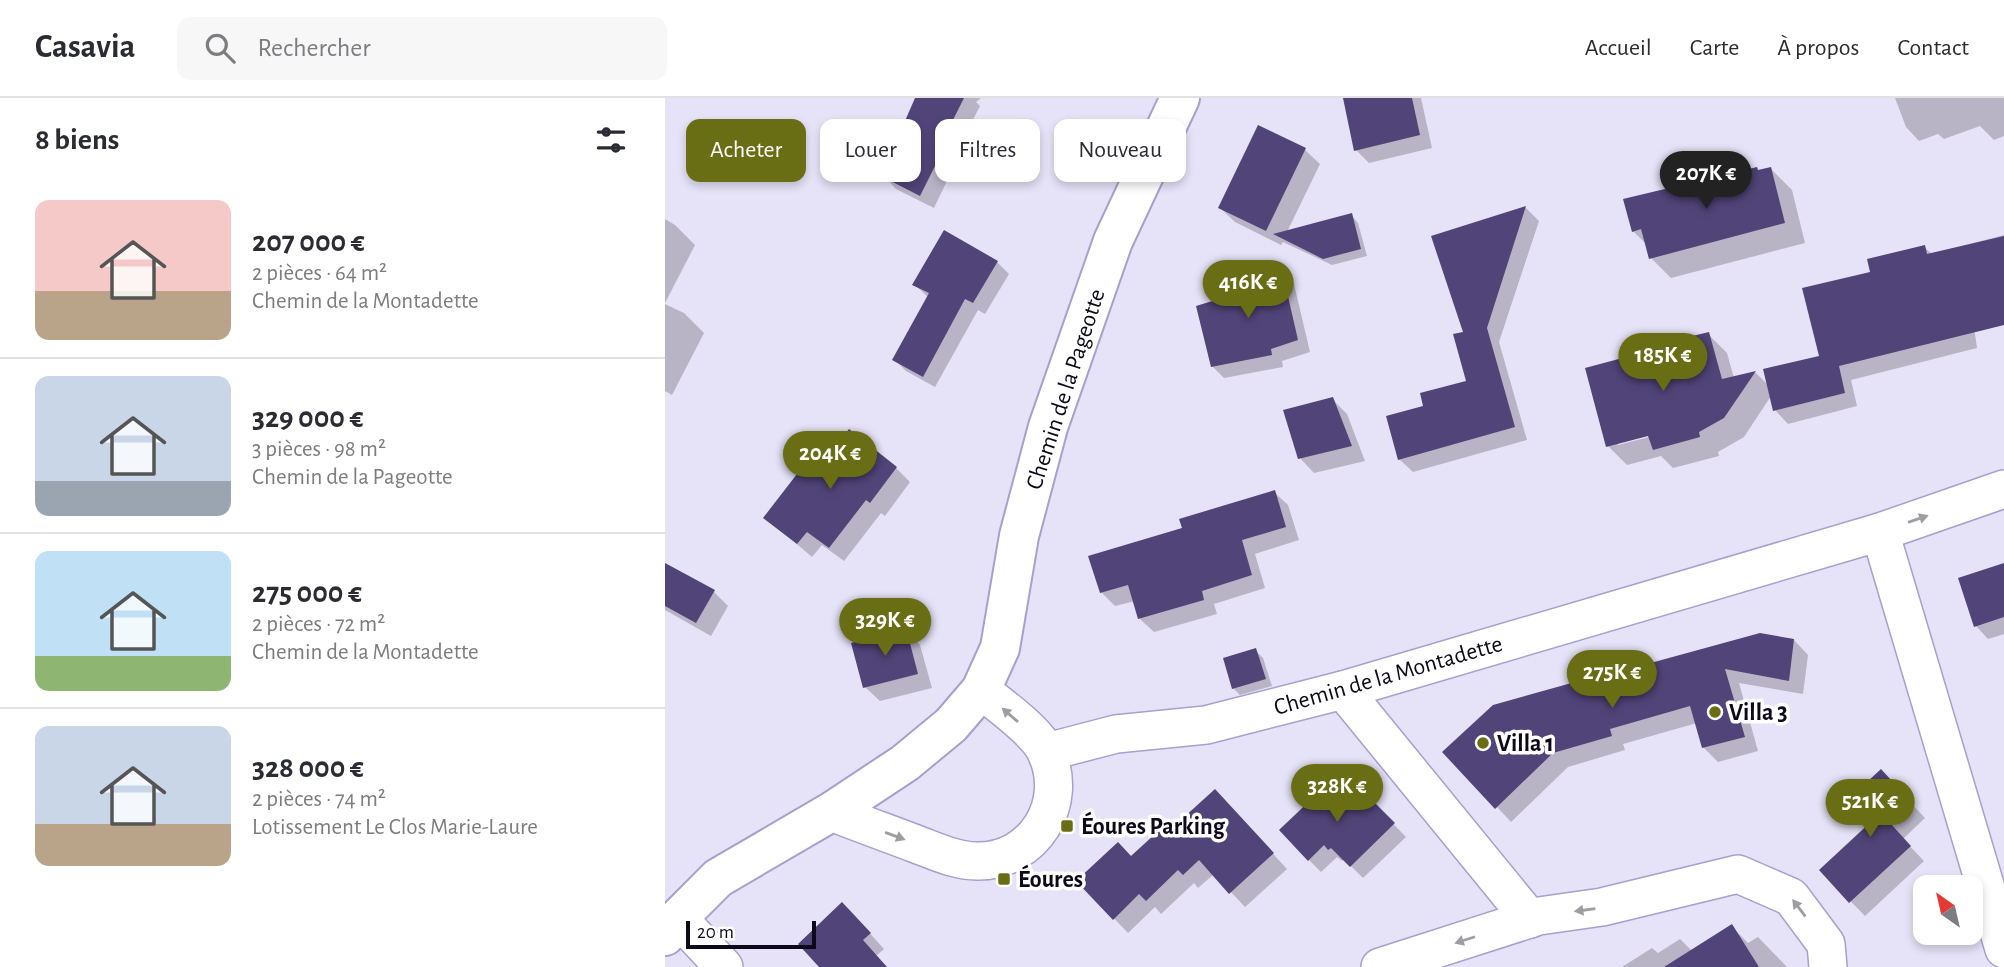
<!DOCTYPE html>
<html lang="fr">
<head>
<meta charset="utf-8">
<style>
  :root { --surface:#fff; --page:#f7f7f7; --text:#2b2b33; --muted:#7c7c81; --line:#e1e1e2; --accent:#696e14 }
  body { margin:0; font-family:"Alegreya Sans",sans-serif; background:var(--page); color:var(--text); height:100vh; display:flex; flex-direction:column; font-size:26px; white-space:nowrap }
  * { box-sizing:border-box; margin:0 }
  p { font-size:23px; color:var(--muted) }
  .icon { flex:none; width:38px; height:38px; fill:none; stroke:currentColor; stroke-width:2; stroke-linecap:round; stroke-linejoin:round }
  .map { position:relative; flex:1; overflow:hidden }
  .side { display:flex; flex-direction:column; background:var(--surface); width:665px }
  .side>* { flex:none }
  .hud { position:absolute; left:21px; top:21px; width:665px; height:63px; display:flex; gap:14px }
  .needle { width:46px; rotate:326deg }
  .buttons { position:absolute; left:1248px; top:777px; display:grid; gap:14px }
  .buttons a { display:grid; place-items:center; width:70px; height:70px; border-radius:14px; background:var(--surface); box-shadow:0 4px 10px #0003; font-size:35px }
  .scale { position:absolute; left:21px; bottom:18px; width:130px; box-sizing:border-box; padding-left:7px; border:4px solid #0e091a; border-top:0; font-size:19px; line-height:24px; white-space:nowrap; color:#0e091a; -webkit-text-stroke:5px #fff; paint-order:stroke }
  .price { position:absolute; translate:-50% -60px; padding:0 16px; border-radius:24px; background:var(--accent); color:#fff; font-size:23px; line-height:46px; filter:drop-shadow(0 2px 4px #0008) }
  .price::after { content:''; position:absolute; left:50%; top:42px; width:21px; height:16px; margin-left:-10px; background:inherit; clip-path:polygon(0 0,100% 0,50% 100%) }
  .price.active { background:#222; color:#fff }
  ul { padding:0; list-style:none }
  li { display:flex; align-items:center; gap:21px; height:175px; padding:0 35px }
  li+li { border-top:2px solid var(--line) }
  li span { display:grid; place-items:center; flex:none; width:196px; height:140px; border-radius:14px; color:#555 }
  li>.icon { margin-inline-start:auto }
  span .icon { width:84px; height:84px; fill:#fffc; stroke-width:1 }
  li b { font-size:30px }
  h2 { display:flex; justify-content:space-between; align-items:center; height:84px; padding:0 35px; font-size:30px }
  .chip { padding:0 24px; border-radius:14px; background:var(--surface); box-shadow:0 4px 10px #0003; font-size:24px; line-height:63px }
  .chip.active { background:var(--accent); color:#fff }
  header { display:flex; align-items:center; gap:42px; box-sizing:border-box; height:98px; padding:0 35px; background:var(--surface); border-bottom:2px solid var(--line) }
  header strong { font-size:33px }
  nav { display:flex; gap:38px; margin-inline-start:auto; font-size:24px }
  .search { width:490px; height:63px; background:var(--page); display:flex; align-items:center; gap:18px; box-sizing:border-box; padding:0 24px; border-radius:14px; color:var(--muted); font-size:26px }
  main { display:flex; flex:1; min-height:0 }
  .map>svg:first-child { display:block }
</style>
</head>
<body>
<header>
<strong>Casavia</strong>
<div class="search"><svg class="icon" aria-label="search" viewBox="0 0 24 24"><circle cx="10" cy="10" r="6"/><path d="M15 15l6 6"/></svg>Rechercher</div>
<nav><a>Accueil</a><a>Carte</a><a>À propos</a><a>Contact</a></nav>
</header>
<main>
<section class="side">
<h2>8 biens<svg class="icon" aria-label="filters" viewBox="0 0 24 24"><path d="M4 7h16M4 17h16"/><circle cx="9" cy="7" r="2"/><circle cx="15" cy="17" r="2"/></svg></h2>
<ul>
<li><span style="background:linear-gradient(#f6c9c9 65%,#b9a48a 0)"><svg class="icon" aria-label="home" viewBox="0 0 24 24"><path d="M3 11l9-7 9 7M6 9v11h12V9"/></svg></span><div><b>207 000 €</b><p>2 pièces · 64 m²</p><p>Chemin de la Montadette</p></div></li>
<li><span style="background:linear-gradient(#c9d6e8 75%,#9aa5b1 0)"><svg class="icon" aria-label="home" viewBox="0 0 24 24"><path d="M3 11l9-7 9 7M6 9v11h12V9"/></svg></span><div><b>329 000 €</b><p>3 pièces · 98 m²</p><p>Chemin de la Pageotte</p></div></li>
<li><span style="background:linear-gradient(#bfe0f5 75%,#8fb573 0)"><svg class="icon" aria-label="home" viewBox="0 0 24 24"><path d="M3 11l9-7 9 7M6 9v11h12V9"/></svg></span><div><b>275 000 €</b><p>2 pièces · 72 m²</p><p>Chemin de la Montadette</p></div></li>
<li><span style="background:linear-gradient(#c9d6e8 70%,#b9a48a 0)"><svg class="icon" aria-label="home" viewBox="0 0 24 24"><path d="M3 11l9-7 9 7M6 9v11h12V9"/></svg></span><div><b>328 000 €</b><p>2 pièces · 74 m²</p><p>Lotissement Le Clos Marie-Laure</p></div></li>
</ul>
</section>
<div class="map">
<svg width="1339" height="869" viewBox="0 0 1339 869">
  <rect width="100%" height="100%" fill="#e6e2f7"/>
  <g fill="#0003" fill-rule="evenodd">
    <polygon points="252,0 316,0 311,4 315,8 288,61 291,64 269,110 231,91 218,77"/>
    <polygon points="691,0 756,0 767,50 704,65 691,52"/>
    <polygon points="1230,0 1339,0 1339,38 1329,42 1315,28 1279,41 1273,36 1254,43 1241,29"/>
    <polygon points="594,29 640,52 655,66 622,134 686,117 693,125 702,158 667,167 618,144 616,147 570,124 555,110"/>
    <polygon points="1092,71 1095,74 1106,71 1127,92 1140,145 1006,180 986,160 982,147 968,133"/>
    <polygon points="861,110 874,123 834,244 862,342 748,374 734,361 760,309 803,284 800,235 768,140"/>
    <polygon points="0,121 10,127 30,147 0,205"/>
    <path d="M1339 137V221L1309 229 1312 250 1186 282 1192 308 1123 326 1110 312 1106 298 1079 339 1053 354 1054 358 1008 370 996 358 962 367 943 348 998 251 1043 236 1062 255 1069 280 1091 275 1104 288 1156 259 1207 175 1259 149 1267 156ZM991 334 992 337 953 347V344Z"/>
    <polygon points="332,164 344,176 320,216 313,212 270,289 241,273 229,261 264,200 249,186"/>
    <polygon points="617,174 629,186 645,254 617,263 618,269 559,280 547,268"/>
    <polygon points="0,206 19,215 39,235 7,297 0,293"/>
    <polygon points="667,301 682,316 700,363 649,375 635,360"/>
    <polygon points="160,365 231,370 245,384 220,418 216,415 179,463 157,447 147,459 101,420"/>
    <polygon points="609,394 623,407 634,442 590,456 600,490 549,506 552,516 489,534 475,521 470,503 450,508 437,495 426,460 519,431"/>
    <polygon points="0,467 48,493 63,508 46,538 0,512"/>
    <polygon points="1339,467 1339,536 1323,541 1311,528"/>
    <polygon points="241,532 255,547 267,590 215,603 200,589"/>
    <polygon points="1129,542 1143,557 1138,596 1074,585 1093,653 1053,664 1038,649 1032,625 958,646 960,652 903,669 846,724 832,709 972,571"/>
    <polygon points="590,552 598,560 607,588 575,597 568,590"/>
    <polygon points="1230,688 1260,720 1238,741 1259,763 1200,818 1156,773 1211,721"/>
    <polygon points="701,698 741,739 698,780 679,761 677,763 672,759 656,774 644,762"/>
    <polygon points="564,708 622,771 580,809 549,776 533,790 529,785 496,816 490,809 463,835 413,783 467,760 507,733"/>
    <polygon points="192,821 219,851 211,858 221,869 156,869"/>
    <polygon points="1066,828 1083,845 1093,839 1122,869 957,869 987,850 993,855 1015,841 1027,853"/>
  </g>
  <g fill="#514479">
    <polygon points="250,0 299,0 275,48 279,50 255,98 216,78"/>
    <polygon points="678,0 747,0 755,37 689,53"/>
    <polygon points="593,27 641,50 601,133 553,110"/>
    <polygon points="1092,69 1093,72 1106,69 1120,125 984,161 976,131 967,134 958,101"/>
    <polygon points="861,108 822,230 850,329 733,362 721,318 758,308 755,295 801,283 788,236 798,234 766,138"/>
    <polygon points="687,115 696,151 658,161 608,136"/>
    <polygon points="279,132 333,163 308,205 300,201 258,279 227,262 264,195 247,187"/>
    <polygon points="1339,138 1339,227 1174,268 1180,295 1108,313 1098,271 1154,258 1137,190 1205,174 1202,161 1260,147 1262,156"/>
    <polygon points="617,172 633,242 606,251 607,257 546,269 531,208 567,197 565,185"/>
    <polygon points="1044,234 1057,281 1091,273 1059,320 1034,334 1035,339 988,352 983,338 941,349 920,270 995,250 994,246"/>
    <polygon points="668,299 687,348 633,361 618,312"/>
    <polygon points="184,331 232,369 205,405 201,402 164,450 142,434 132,446 98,420 149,354 160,362"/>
    <polygon points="610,392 621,429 577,442 587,477 537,493 539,502 473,521 463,487 435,495 423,458 517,430 514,421"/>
    <polygon points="0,465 50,492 31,525 0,508"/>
    <polygon points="1339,465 1339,519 1309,529 1293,480"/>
    <polygon points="241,530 253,576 198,590 186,545"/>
    <polygon points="1095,535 1129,541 1124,583 1060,571 1080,639 1037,650 1025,608 945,631 947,638 888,655 830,711 777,654 828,607 971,567 971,569"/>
    <polygon points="591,550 601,581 567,591 558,560"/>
    <polygon points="1216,671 1247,705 1225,725 1246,748 1184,805 1154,772 1209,721 1187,698"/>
    <polygon points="672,677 695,701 701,696 730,725 685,769 666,750 663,752 659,747 643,763 614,732"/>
    <polygon points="550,691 609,755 564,796 534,762 518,777 513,772 481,803 474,796 448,822 411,783 453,744 466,758 501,726 506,731"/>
    <polygon points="177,804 206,835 198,842 222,869 154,869 133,846"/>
    <polygon points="1067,826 1094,869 999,869"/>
  </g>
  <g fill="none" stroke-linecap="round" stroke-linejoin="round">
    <g stroke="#a89fcf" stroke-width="40">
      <g id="minor">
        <polyline points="1215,434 1339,851"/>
        <polyline points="678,592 865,821"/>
        <polyline points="382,654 451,636 541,627 678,592 1215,434 1339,391"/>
        <path d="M166 714C194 725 222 735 251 746 270 753 291 763 312 763 369 764 405 705 381 654 373 634 333 606 316 592"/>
        <polyline points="13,820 59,869"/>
        <polyline points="715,869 874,818 937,809 1073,776 1126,799 1161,846 1163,869"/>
      </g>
    </g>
    <g stroke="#a89fcf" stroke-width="42">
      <polyline id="tertiary" points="0,838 13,820 53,780 166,714 240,665 286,627 316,592 335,550 354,438 383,329 448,143 515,0"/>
    </g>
    <use href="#minor" stroke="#fff" stroke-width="37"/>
    <use href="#tertiary" stroke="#fff" stroke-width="38"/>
  </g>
  <defs><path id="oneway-solid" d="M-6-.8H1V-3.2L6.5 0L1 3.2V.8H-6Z" transform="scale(1.75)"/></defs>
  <g fill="#9f9da3">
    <use href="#oneway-solid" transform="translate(1253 421) rotate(-19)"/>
    <use href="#oneway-solid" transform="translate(345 617) rotate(-139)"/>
    <use href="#oneway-solid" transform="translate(230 738) rotate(20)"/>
    <use href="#oneway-solid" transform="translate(1134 810) rotate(-127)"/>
    <use href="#oneway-solid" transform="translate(920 812) rotate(172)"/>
    <use href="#oneway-solid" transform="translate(800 842) rotate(162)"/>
  </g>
  <g fill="#696e14" stroke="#fff" stroke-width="2.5">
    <circle cx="1050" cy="614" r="7"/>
    <circle cx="818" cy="645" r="7"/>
    <rect x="395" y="721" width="14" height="14" rx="3.5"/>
    <rect x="332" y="774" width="14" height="14" rx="3.5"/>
  </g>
  <g text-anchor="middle" stroke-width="7" stroke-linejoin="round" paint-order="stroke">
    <g font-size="24" fill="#0e091a" stroke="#fff">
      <text transform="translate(400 291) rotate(-72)" y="8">Chemin de la Pageotte</text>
      <text transform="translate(723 577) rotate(-16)" y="8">Chemin de la Montadette</text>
    </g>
    <g font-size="24" font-weight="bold" fill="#0e091a" stroke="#fff" text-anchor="start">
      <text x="1064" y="622">Villa 3</text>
      <text x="832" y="653">Villa 1</text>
      <text x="416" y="736">Éoures Parking</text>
      <text x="353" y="789">Éoures</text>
    </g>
  </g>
</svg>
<div class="buttons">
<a><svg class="needle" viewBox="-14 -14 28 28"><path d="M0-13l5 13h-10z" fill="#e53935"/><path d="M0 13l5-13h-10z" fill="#7c7c81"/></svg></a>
</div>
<div class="scale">20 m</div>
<b class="price active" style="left:1041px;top:113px">207K €</b>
<b class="price" style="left:583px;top:222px">416K €</b>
<b class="price" style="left:998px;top:295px">185K €</b>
<b class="price" style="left:165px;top:393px">204K €</b>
<b class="price" style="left:220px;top:560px">329K €</b>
<b class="price" style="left:947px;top:612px">275K €</b>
<b class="price" style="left:672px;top:726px">328K €</b>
<b class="price" style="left:1205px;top:741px">521K €</b>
<div class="hud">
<a class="chip active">Acheter</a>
<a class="chip">Louer</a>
<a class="chip">Filtres</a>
<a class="chip">Nouveau</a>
</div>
</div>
</main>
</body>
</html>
